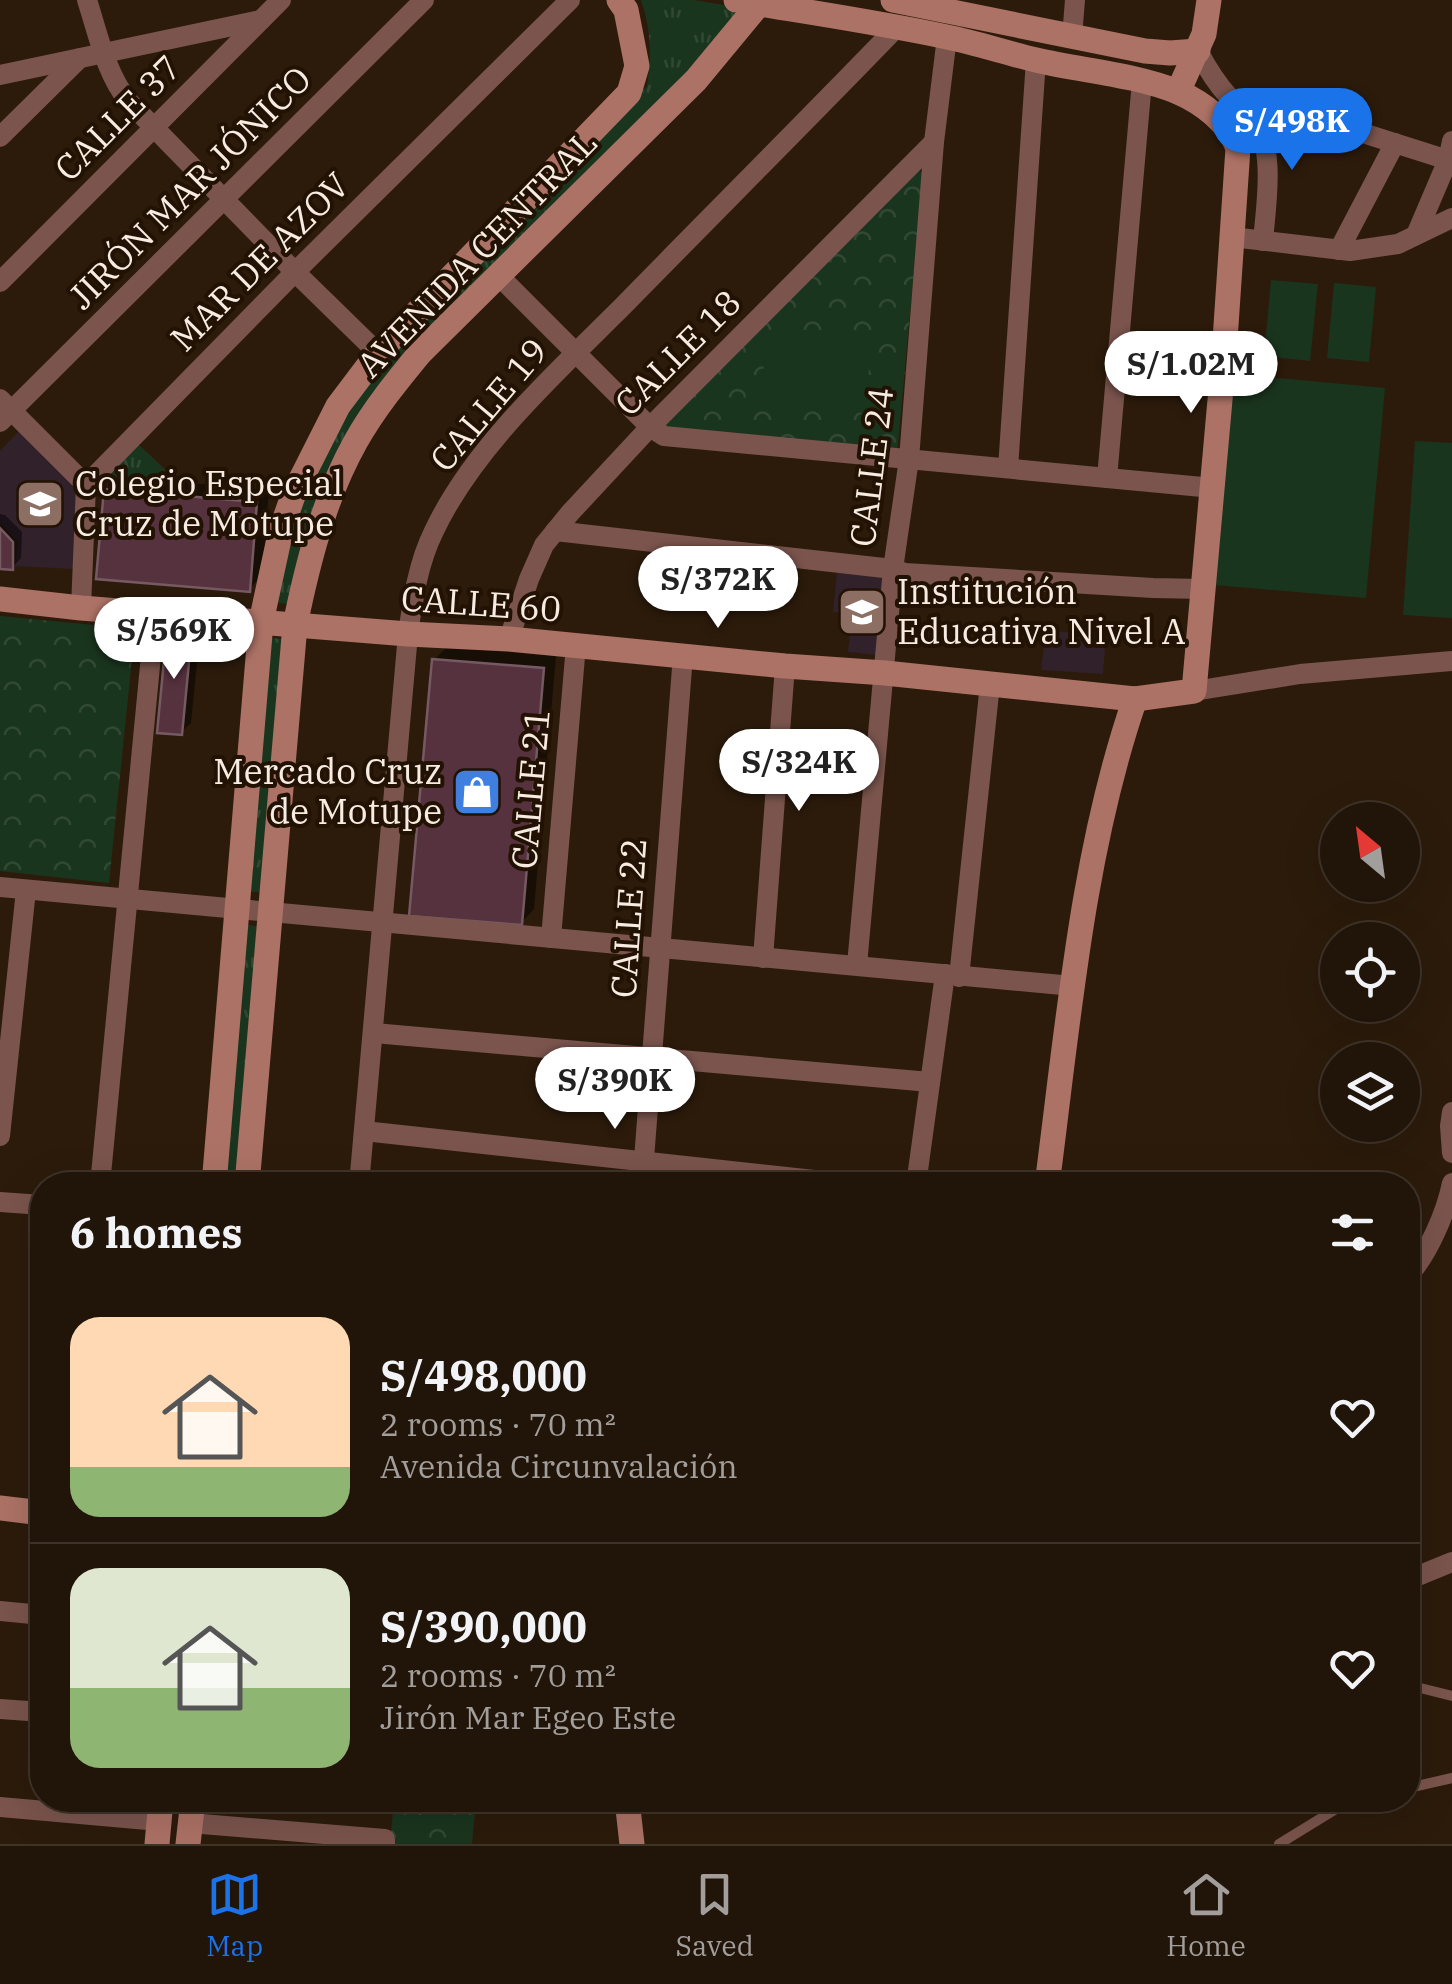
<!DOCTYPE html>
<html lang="en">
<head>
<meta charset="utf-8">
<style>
  :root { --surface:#211408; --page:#2d2116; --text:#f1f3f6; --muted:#a29e9c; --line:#3e3329; --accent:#1a73e8 }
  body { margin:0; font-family:"IBM Plex Serif",serif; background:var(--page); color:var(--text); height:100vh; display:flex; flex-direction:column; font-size:38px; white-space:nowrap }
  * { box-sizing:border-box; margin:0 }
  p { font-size:32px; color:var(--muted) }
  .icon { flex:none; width:55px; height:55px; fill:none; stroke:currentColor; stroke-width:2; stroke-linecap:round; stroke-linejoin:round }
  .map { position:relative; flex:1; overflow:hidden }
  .drawer { position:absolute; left:30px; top:1172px; width:1390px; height:640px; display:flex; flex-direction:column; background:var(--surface); border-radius:40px; box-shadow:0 10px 40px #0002,0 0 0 2px var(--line) }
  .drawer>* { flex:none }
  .needle { width:65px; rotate:331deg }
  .controls { position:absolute; left:1320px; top:802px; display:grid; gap:20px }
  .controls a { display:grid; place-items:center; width:100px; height:100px; border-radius:50%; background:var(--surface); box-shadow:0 10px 40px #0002,0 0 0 2px var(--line); font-size:50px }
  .price { position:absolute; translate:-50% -85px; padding:0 22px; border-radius:35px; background:#fff; color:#222; font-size:32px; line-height:65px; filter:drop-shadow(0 2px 5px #0008) }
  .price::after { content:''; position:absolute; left:50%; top:60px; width:30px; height:22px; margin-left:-15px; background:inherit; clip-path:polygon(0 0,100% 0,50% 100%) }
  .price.on { background:var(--accent); color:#fff }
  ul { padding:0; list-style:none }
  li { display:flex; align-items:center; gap:30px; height:250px; padding:0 40px }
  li+li { border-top:2px solid var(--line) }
  li span { display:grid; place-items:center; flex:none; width:280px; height:200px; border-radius:30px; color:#555 }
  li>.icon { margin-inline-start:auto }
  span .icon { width:120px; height:120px; fill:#fffc; stroke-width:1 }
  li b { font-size:42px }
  h2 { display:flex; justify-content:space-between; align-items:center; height:120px; padding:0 40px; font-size:42px }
  .menu { display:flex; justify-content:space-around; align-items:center; height:140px; border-top:2px solid var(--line); background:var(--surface); font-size:28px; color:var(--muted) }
  .menu a { display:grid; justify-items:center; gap:5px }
  .menu .on { color:var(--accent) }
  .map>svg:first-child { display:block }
</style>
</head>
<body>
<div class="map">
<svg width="1452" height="1844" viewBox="0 0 1452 1844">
  <defs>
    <pattern id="grass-tufts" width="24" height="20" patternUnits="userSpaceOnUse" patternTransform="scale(2.5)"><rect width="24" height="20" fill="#1a351e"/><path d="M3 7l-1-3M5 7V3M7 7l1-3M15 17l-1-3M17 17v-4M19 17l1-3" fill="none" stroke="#314934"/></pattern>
    <pattern id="park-crowns" width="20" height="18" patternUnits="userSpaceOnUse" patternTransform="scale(2.5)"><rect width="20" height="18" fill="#1a351e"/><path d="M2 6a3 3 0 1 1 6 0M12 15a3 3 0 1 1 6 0" fill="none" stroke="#314934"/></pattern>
  </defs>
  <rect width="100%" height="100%" fill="#2c1b0b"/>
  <g fill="#31212a">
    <polygon points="21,429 82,485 75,569 15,566 18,542 0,523 0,451"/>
    <polygon points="837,571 884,575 877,655 848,652 852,614 833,612"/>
    <polygon points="1046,631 1106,634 1103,674 1041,670"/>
  </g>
  <g fill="url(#grass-tufts)">
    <path d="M641 0H693L743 8 742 16 368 412 295 605 273 602 287 530 365 377 469 265 647 86C652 56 651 29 641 0Z"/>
    <polygon points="139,445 188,491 101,482"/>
    <polygon points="268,638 288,639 264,892 246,892"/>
    <polygon points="244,924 263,928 239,1185 221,1185"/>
  </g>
  <g fill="url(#park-crowns)">
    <polygon points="919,171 923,173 897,454 663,426"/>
    <polygon points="0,616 135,629 109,883 0,871"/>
    <polygon points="394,1800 476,1800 472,1844 390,1844"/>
  </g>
  <g fill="#1a351e">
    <polygon points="1271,280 1318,284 1310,361 1264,356"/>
    <polygon points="1334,283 1376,287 1369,362 1327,358"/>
    <polygon points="766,335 871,342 865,413 761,405"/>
    <polygon points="1234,374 1385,388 1366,598 1215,585"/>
    <polygon points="1415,441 1452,443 1452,618 1403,615"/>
  </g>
  <g fill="#0007">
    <polygon points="120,477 269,490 262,576 249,589 107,490"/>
    <polygon points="0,514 5,515 22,532 21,558 12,568 0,567"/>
    <polygon points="179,620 201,622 191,723 181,732 170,630"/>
    <polygon points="447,647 556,656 534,909 521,923 434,660"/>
  </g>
  <g fill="#56313e" stroke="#765a63" stroke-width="2.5">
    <polygon points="104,489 257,502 250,592 96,579"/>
    <polygon points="0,528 13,542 13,570 0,569"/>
    <polygon points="167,629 192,631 182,735 157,733"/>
    <polygon points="432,659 544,668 522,925 409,916"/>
  </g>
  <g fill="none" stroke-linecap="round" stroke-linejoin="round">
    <g stroke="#7a544d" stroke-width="10">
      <polyline points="1408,1685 1452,1696"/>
      <polyline points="1408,1788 1452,1778"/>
      <polyline points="1279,1844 1349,1801 1355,1800"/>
    </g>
    <g stroke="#7a544d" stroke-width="20">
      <path d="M87 0C98 34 106 74 129 102L295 272 378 353"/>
      <polyline points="1072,37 1075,0"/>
      <path d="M1198 51C1207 68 1216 83 1229 97 1236 104 1247 109 1253 117 1276 148 1266 205 1263 241"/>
      <polyline points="0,75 261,20"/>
      <polyline points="1253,117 1347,128 1448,160"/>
      <polyline points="0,137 80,58"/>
      <polyline points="1416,235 1448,160 1452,141"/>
      <polyline points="1232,237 1350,251 1398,244 1452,218"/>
      <polyline points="1339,250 1395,143"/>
      <polyline points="499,276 650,427 664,436 1213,488"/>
      <polyline points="0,282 281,0"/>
      <polyline points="0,399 86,485"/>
      <polyline points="0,422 424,0"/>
      <polyline points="1008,468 1036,60"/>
      <polyline points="1107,478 1142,81"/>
      <polyline points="555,531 893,569 905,573 1153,588 1203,589"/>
      <polyline points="81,608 86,485 295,272 570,0"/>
      <polyline points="509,639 529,579 544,545 570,513 650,427 934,142"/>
      <polyline points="1194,691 1300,674 1452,661"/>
      <polyline points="0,887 1073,986"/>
      <polyline points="551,938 576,645"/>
      <polyline points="763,958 785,666"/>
      <polyline points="857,965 893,569 909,459 934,142 947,37"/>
      <polyline points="959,977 990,684"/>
      <polyline points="374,1033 930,1082"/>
      <polyline points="1452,1112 1450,1126 1452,1153"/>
      <polyline points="364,1131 860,1185"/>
      <polyline points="0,1136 26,890"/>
      <polyline points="100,1185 155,614"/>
      <path d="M359 1185 408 634C413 599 418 563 434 531 474 446 558 371 624 305 715 212 806 121 896 28"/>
      <polyline points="642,1185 683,655"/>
      <polyline points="916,1185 945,974"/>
      <polyline points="0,1202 42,1205"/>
      <path d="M1408 1276C1428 1254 1446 1213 1452 1183"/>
      <polyline points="1408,1580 1452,1562"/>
      <polyline points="0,1611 42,1615"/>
      <polyline points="0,1709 42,1712"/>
      <polyline points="0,1807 159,1821"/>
      <polyline points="190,1823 385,1839 385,1844"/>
    </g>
    <g stroke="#ad7266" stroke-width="25">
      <polyline points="893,0 1145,51 1170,53 1198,51"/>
      <polyline points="1178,92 1204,34 1209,0"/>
      <path d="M0 599 81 608 408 634 509 639 785 666 885 673 1135 699 1194 691 1224 355 1238 148C1228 122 1203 103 1178 92 1133 74 1083 71 1036 60 1006 53 977 43 947 37 877 22 806 12 736 0"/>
      <polyline points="214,1185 261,622 281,530 294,493 338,406 378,353 629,93 637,66 626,10 619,0"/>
      <path d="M247 1185 295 625C308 562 324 498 356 441 374 409 397 381 420 353L696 80 759 4"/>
      <path d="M1047 1185C1068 1025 1082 852 1135 699"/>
      <polyline points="0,1508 42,1513"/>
      <polyline points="627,1800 632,1844"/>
      <polyline points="157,1844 161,1800"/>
      <polyline points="188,1844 193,1800"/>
    </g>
  </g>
  <defs>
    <g id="school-square" transform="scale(2.5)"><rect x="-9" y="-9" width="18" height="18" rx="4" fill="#8d6e63" stroke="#221203"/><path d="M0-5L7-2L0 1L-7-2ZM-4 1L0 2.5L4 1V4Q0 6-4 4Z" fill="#fff"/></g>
    <g id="shop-square" transform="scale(2.5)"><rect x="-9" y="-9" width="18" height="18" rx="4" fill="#3f7fe0" stroke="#221203"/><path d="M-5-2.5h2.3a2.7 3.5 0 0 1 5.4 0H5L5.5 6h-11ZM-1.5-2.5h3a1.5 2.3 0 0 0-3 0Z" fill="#fff"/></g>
  </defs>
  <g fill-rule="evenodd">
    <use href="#school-square" x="40" y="504"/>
    <use href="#school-square" x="862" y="612"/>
    <use href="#shop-square" x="477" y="792"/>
  </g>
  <g text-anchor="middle" stroke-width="8" stroke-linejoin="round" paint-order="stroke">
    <g font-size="35" fill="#f8ece2" stroke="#221203">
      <text transform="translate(118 118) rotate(-45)" y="12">CALLE 37</text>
      <text transform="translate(190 188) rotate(-45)" y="12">JIRÓN MAR JÓNICO</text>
      <text transform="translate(477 254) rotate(-46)" y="12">AVENIDA CENTRAL</text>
      <text transform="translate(260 262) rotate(-45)" y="12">MAR DE AZOV</text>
      <text transform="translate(678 353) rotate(-45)" y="12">CALLE 18</text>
      <text transform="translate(489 405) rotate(-50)" y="12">CALLE 19</text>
      <text transform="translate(872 467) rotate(-83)" y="12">CALLE 24</text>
      <text transform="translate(481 604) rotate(4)" y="12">CALLE 60</text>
      <text transform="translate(531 789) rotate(-85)" y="12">CALLE 21</text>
      <text transform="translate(629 918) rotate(-86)" y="12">CALLE 22</text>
    </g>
    <g font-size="35" fill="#f8ece2" stroke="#221203" text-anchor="start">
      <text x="75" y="496">Colegio Especial<tspan x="75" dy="40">Cruz de Motupe</tspan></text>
      <text x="897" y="604">Institución<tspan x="897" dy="40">Educativa Nivel A</tspan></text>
      <text x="442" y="784" text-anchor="end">Mercado Cruz<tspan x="442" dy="40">de Motupe</tspan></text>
    </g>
  </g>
</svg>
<div class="controls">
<a><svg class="needle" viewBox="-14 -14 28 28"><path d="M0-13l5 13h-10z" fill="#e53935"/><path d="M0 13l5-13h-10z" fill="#a29e9c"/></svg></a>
<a><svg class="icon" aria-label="locate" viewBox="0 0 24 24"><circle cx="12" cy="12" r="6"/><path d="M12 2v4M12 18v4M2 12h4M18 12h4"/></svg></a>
<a><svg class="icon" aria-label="layers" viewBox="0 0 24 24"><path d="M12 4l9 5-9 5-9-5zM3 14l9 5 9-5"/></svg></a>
</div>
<b class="price on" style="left:1292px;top:173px">S/498K</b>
<b class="price" style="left:1191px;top:416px">S/1.02M</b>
<b class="price" style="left:718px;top:631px">S/372K</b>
<b class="price" style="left:174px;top:682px">S/569K</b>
<b class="price" style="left:799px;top:814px">S/324K</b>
<b class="price" style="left:615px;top:1132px">S/390K</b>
<section class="drawer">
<h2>6 homes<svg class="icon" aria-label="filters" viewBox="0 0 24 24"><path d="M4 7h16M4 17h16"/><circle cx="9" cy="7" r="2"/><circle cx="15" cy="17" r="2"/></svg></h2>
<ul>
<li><span style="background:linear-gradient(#ffd9b3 75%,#8fb573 0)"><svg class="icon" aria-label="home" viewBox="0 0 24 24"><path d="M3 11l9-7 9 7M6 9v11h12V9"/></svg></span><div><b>S/498,000</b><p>2 rooms · 70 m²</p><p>Avenida Circunvalación</p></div><svg class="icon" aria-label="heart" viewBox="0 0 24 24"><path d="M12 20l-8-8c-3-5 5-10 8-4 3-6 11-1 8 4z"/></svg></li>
<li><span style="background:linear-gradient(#dfe7d0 60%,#8fb573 0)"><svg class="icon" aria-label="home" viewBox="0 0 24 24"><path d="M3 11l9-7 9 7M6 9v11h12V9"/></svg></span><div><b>S/390,000</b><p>2 rooms · 70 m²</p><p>Jirón Mar Egeo Este</p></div><svg class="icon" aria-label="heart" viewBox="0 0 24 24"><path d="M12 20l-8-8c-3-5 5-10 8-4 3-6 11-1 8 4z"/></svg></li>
</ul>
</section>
</div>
<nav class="menu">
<a class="on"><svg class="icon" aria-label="map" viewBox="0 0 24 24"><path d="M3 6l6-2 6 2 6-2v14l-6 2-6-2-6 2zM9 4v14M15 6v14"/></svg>Map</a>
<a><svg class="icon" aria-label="saved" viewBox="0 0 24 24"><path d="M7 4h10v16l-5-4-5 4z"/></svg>Saved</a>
<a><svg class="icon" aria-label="home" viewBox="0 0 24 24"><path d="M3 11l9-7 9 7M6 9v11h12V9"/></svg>Home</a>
</nav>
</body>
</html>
